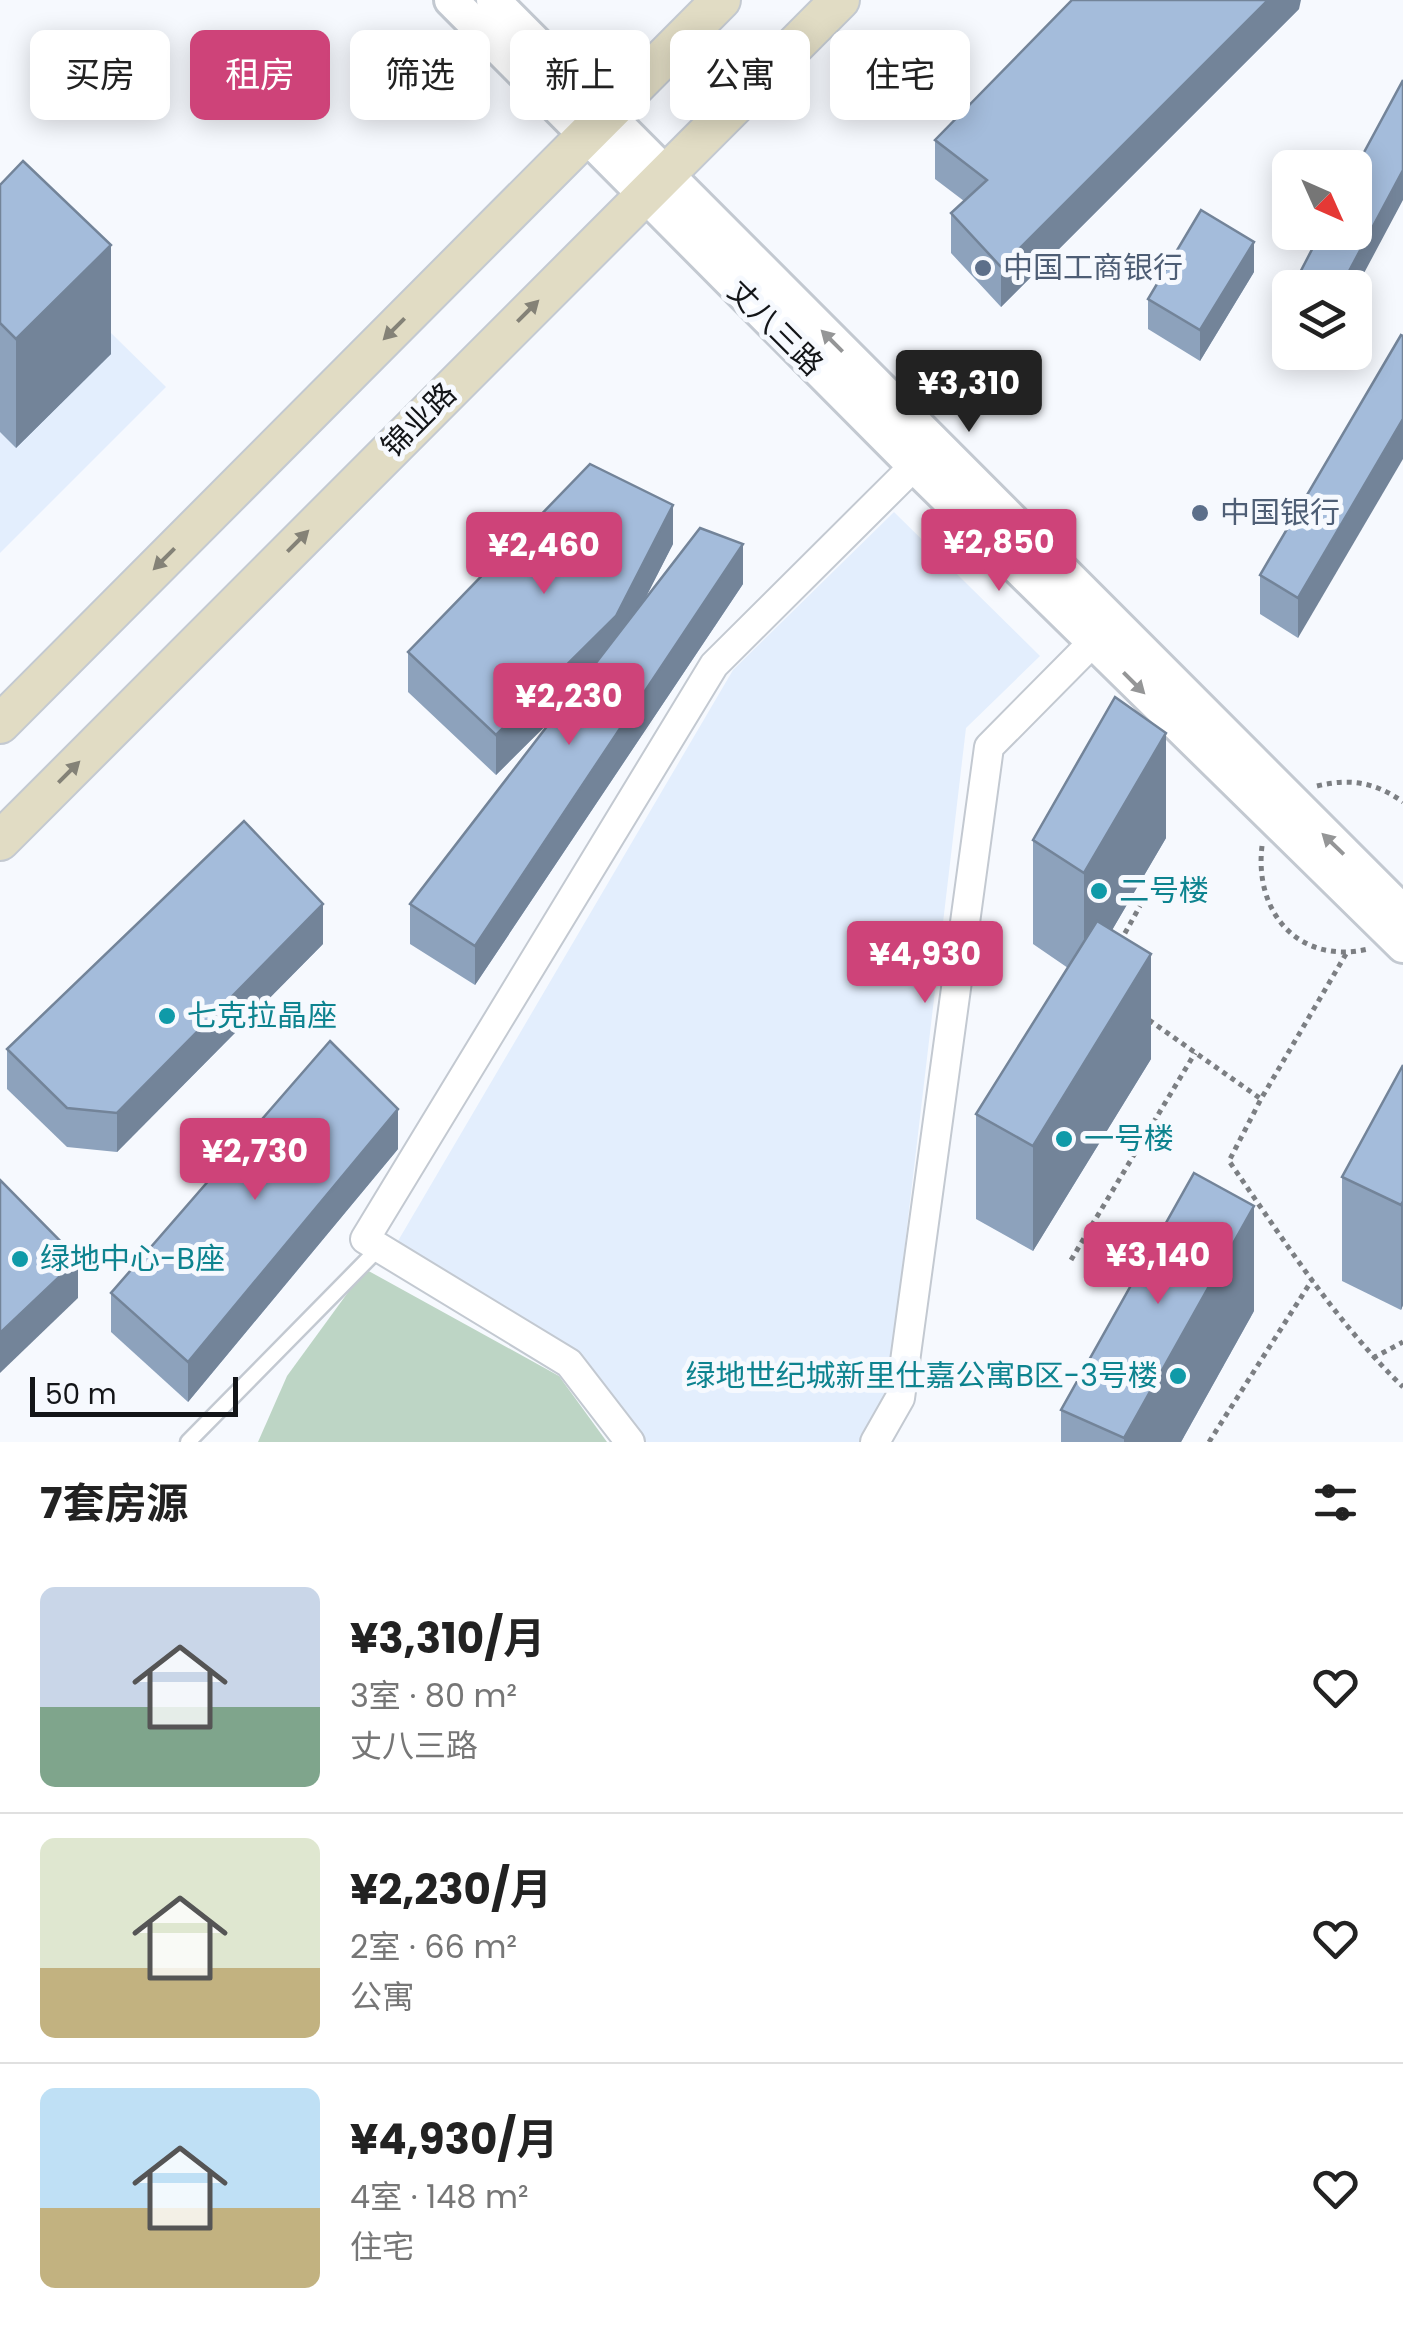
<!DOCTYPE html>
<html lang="zh">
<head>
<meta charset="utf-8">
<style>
  :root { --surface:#fff; --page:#f6f6f6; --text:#222; --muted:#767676; --line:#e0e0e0; --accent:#ce4379 }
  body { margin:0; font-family:Poppins,"Noto Sans SC",sans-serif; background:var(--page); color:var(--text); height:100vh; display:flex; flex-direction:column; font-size:38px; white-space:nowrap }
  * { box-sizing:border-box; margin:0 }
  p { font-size:32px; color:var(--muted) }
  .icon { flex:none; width:55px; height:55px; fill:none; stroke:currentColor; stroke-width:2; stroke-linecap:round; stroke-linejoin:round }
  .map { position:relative; height:1442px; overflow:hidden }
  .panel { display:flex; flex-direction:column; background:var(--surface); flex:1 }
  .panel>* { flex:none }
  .top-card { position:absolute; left:30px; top:30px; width:1345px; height:90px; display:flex; gap:20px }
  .needle { width:65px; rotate:135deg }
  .buttons { position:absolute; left:1272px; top:150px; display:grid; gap:20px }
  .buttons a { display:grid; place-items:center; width:100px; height:100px; border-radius:15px; background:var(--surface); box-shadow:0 5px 25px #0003; font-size:50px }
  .scale { position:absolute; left:30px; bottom:25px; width:208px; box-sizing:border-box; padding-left:10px; border:5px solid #131518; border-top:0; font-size:28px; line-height:35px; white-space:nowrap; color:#131518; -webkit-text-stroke:8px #f6f9fe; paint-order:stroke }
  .price { position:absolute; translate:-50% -85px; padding:0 22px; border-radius:10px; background:var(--accent); color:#fff; font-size:32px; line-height:65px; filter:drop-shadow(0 2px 5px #0008) }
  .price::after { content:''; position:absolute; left:50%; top:60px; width:30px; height:22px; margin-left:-15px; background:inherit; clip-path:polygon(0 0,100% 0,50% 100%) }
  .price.active { background:#222; color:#fff }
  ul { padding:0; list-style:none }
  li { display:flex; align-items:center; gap:30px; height:250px; padding:0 40px }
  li+li { border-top:2px solid var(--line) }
  li span { display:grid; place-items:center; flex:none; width:280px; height:200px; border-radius:15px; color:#555 }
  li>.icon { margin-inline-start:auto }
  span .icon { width:120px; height:120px; fill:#fffc; stroke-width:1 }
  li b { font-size:42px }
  h2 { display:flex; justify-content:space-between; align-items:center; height:120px; padding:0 40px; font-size:42px }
  .tag { padding:0 35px; border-radius:15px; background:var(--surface); box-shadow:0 5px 25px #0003; font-size:35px; line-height:90px }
  .tag.active { background:var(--accent); color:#fff }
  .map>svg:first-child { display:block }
</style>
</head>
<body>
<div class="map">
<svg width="1403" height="1442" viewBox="0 0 1403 1442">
  <rect width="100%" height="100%" fill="#f6f9fe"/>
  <g fill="#e3eefd">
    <polygon points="0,224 166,387 0,553"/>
    <polygon points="894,512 1040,656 966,728 886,1405 865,1442 641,1442 583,1358 395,1246 733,670"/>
  </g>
  <polygon fill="#bdd5c5" points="365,1269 559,1376 607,1442 258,1442 287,1376"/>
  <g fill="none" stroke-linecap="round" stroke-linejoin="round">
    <g stroke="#c3c9d1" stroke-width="19">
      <polyline id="service" points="188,1442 379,1248"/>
    </g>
    <g stroke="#c3c9d1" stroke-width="32">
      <g id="minor">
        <polyline points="630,1442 569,1363 365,1239 714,665 914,466"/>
        <polyline points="875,1442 900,1398 989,747 1093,642"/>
      </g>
    </g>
    <g stroke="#c3c9d1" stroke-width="38">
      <g id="tertiary">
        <polyline points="451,0 914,466 1403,946"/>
        <polyline points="493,0 1403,912"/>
      </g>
    </g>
    <g stroke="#c3c9d1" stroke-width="42">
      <g id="secondary">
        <polyline points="0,724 721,0"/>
        <polyline points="0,841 840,0"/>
      </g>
    </g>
    <g stroke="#7c7f83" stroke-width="5" stroke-dasharray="5 5" stroke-linecap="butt">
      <path d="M1317 786C1350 778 1375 782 1403 802"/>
      <path d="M1262 846C1254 913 1299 965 1368 949"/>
      <polyline points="1120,942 1140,906"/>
      <path d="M1346 954 1261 1099 1229 1161C1283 1239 1335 1321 1403 1387"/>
      <polyline points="1149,1020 1261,1099"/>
      <polyline points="1071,1260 1195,1053"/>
      <polyline points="1373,1358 1403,1342"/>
      <polyline points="1209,1442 1312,1280"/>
    </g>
    <use href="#service" stroke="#fff" stroke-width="14"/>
    <use href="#minor" stroke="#fff" stroke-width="28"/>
    <use href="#tertiary" stroke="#fff" stroke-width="32"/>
    <use href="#secondary" stroke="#e1dcc4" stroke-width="38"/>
  </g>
  <g fill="#8da2bc">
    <polygon points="1299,9 1001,307 951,253 951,213 964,201 935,179 935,140"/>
    <polygon points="0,185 111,354 16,448 0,432"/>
    <polygon points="1254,272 1200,361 1148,329 1148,299"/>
    <polygon points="1401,335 1298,638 1260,614 1260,575"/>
    <polygon points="673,544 644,600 743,584 475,985 410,944 410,904 556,715 496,775 408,692 408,652"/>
    <polygon points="1166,838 1112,930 1151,1059 1033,1251 976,1219 976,1114 1068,968 1033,944 1033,840"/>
    <polygon points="323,944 117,1152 67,1147 7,1089 7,1049"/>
    <polygon points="1403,1065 1403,1305 1401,1310 1342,1281 1342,1177"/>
    <polygon points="398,1149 188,1402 111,1332 111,1293"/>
    <polygon points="1254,1311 1181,1442 1061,1442 1061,1410"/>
  </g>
  <g fill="#738499">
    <polygon points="1268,0 1301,0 1299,9 1001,307 1001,267"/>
    <polygon points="1403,170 1403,200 1355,290 1355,288 1340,288"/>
    <polygon points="1254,242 1254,272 1200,361 1200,330"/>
    <polygon points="111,245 111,354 16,448 16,339"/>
    <polygon points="1403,419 1403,459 1298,638 1298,598"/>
    <polygon points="673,505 673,544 616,656 496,775 496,735"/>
    <polygon points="743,544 743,584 475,985 475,946"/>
    <polygon points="1166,733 1166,838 1084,978 1084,873"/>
    <polygon points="323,904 323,944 117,1152 117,1113"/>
    <polygon points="1151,954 1151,1059 1033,1251 1033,1146"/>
    <polygon points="398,1109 398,1149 188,1402 188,1362"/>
    <polygon points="1403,1201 1403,1305 1401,1310 1401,1205"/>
    <polygon points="1254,1206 1254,1311 1181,1442 1124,1442 1124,1438"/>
    <polygon points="78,1259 78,1298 0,1373 0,1333"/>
  </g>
  <g fill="#a4bcdb" stroke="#738499" stroke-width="2.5">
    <polygon points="1072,0 1268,0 1001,267 951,213 987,180 935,140"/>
    <polygon points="1403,80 1403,170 1340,288 1292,288 1321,232 1355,232 1355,169"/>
    <polygon points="23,161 111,245 16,339 0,323 0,185"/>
    <polygon points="1201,210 1254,242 1200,330 1148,299"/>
    <polygon points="1401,335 1403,336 1403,419 1298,598 1260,575"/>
    <polygon points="590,464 673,505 616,616 496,735 408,652"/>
    <polygon points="700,528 743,544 475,946 410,904"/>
    <polygon points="1115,697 1166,733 1084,873 1033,840"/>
    <polygon points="244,821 323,904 117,1113 67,1108 7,1049"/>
    <polygon points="1097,921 1151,954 1033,1146 976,1114"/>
    <polygon points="330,1041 398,1109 188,1362 111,1293"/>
    <polygon points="1403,1065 1403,1201 1401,1205 1342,1177"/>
    <polygon points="1194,1173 1254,1206 1124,1438 1061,1410"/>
    <polygon points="0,1180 78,1259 0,1333"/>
  </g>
  <defs><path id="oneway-solid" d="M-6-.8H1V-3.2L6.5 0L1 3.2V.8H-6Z" transform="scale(2.5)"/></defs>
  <g fill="#848277">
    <use href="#oneway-solid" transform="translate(528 311) rotate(-45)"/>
    <use href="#oneway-solid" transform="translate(394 329) rotate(135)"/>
    <use href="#oneway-solid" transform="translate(298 541) rotate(-45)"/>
    <use href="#oneway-solid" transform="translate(164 559) rotate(135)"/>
    <use href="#oneway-solid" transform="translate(69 772) rotate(-45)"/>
  </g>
  <g fill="#959697">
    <use href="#oneway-solid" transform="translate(832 341) rotate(-135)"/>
    <use href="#oneway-solid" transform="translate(1134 683) rotate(45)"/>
    <use href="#oneway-solid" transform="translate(1333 844) rotate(-136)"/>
  </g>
  <g fill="#5c6f8a" stroke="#f6f9fe" stroke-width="4">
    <circle cx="983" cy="268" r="10"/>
    <circle cx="1200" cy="513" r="10"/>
  </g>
  <g fill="#0f9aa8" stroke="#f6f9fe" stroke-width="4">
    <circle cx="1099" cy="891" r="10"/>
    <circle cx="167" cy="1016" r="10"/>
    <circle cx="1064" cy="1139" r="10"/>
    <circle cx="20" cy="1259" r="10"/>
    <circle cx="1178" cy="1376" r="10"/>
  </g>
  <g text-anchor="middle" stroke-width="10" stroke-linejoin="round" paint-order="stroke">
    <g font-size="30" fill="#4e5e75" stroke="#f6f9fe" text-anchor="start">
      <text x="1003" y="278">中国工商银行</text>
      <text x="1220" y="523">中国银行</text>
    </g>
    <g font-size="30" fill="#131518" stroke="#f6f9fe">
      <text transform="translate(775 328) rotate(45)" y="10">丈八三路</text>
      <text transform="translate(419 420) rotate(-45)" y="10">锦业路</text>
    </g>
    <g font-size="30" fill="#0d838f" stroke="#f6f9fe" text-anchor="start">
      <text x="1119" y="901">二号楼</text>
      <text x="187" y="1026">七克拉晶座</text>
      <text x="1084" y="1149">一号楼</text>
      <text x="40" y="1269">绿地中心-B座</text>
      <text x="1158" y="1386" text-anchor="end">绿地世纪城新里仕嘉公寓B区-3号楼</text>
    </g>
  </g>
</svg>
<div class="buttons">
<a><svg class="needle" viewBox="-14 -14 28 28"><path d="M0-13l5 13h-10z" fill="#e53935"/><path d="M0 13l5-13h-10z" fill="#767676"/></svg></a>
<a><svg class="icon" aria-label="layers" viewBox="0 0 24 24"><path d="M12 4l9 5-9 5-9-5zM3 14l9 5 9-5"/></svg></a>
</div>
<div class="scale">50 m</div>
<b class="price active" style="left:969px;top:435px">¥3,310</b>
<b class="price" style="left:999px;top:594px">¥2,850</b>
<b class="price" style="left:544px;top:597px">¥2,460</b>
<b class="price" style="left:569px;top:748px">¥2,230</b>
<b class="price" style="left:925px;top:1006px">¥4,930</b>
<b class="price" style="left:255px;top:1203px">¥2,730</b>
<b class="price" style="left:1158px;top:1307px">¥3,140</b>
<div class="top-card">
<a class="tag">买房</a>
<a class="tag active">租房</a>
<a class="tag">筛选</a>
<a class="tag">新上</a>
<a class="tag">公寓</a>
<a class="tag">住宅</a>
</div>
</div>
<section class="panel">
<h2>7套房源<svg class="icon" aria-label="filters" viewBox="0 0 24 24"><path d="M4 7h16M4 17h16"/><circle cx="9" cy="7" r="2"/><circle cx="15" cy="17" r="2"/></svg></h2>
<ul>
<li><span style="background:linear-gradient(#c9d6e8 60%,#7fa58c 0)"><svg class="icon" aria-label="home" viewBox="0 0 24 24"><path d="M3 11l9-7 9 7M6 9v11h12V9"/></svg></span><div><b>¥3,310/月</b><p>3室 · 80 m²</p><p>丈八三路</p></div><svg class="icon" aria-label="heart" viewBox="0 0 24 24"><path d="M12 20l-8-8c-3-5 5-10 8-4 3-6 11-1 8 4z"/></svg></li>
<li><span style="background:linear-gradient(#dfe7d0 65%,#c2b280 0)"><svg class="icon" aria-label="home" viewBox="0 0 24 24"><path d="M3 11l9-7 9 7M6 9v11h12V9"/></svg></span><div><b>¥2,230/月</b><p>2室 · 66 m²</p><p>公寓</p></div><svg class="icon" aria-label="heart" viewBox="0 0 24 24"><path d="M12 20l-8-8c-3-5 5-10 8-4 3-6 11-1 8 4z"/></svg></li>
<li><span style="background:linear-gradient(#bfe0f5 60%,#c2b280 0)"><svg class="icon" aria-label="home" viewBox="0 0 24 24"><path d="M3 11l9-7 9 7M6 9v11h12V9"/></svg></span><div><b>¥4,930/月</b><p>4室 · 148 m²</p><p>住宅</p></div><svg class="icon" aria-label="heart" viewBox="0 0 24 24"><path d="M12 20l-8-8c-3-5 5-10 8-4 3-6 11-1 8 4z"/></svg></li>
</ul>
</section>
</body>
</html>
